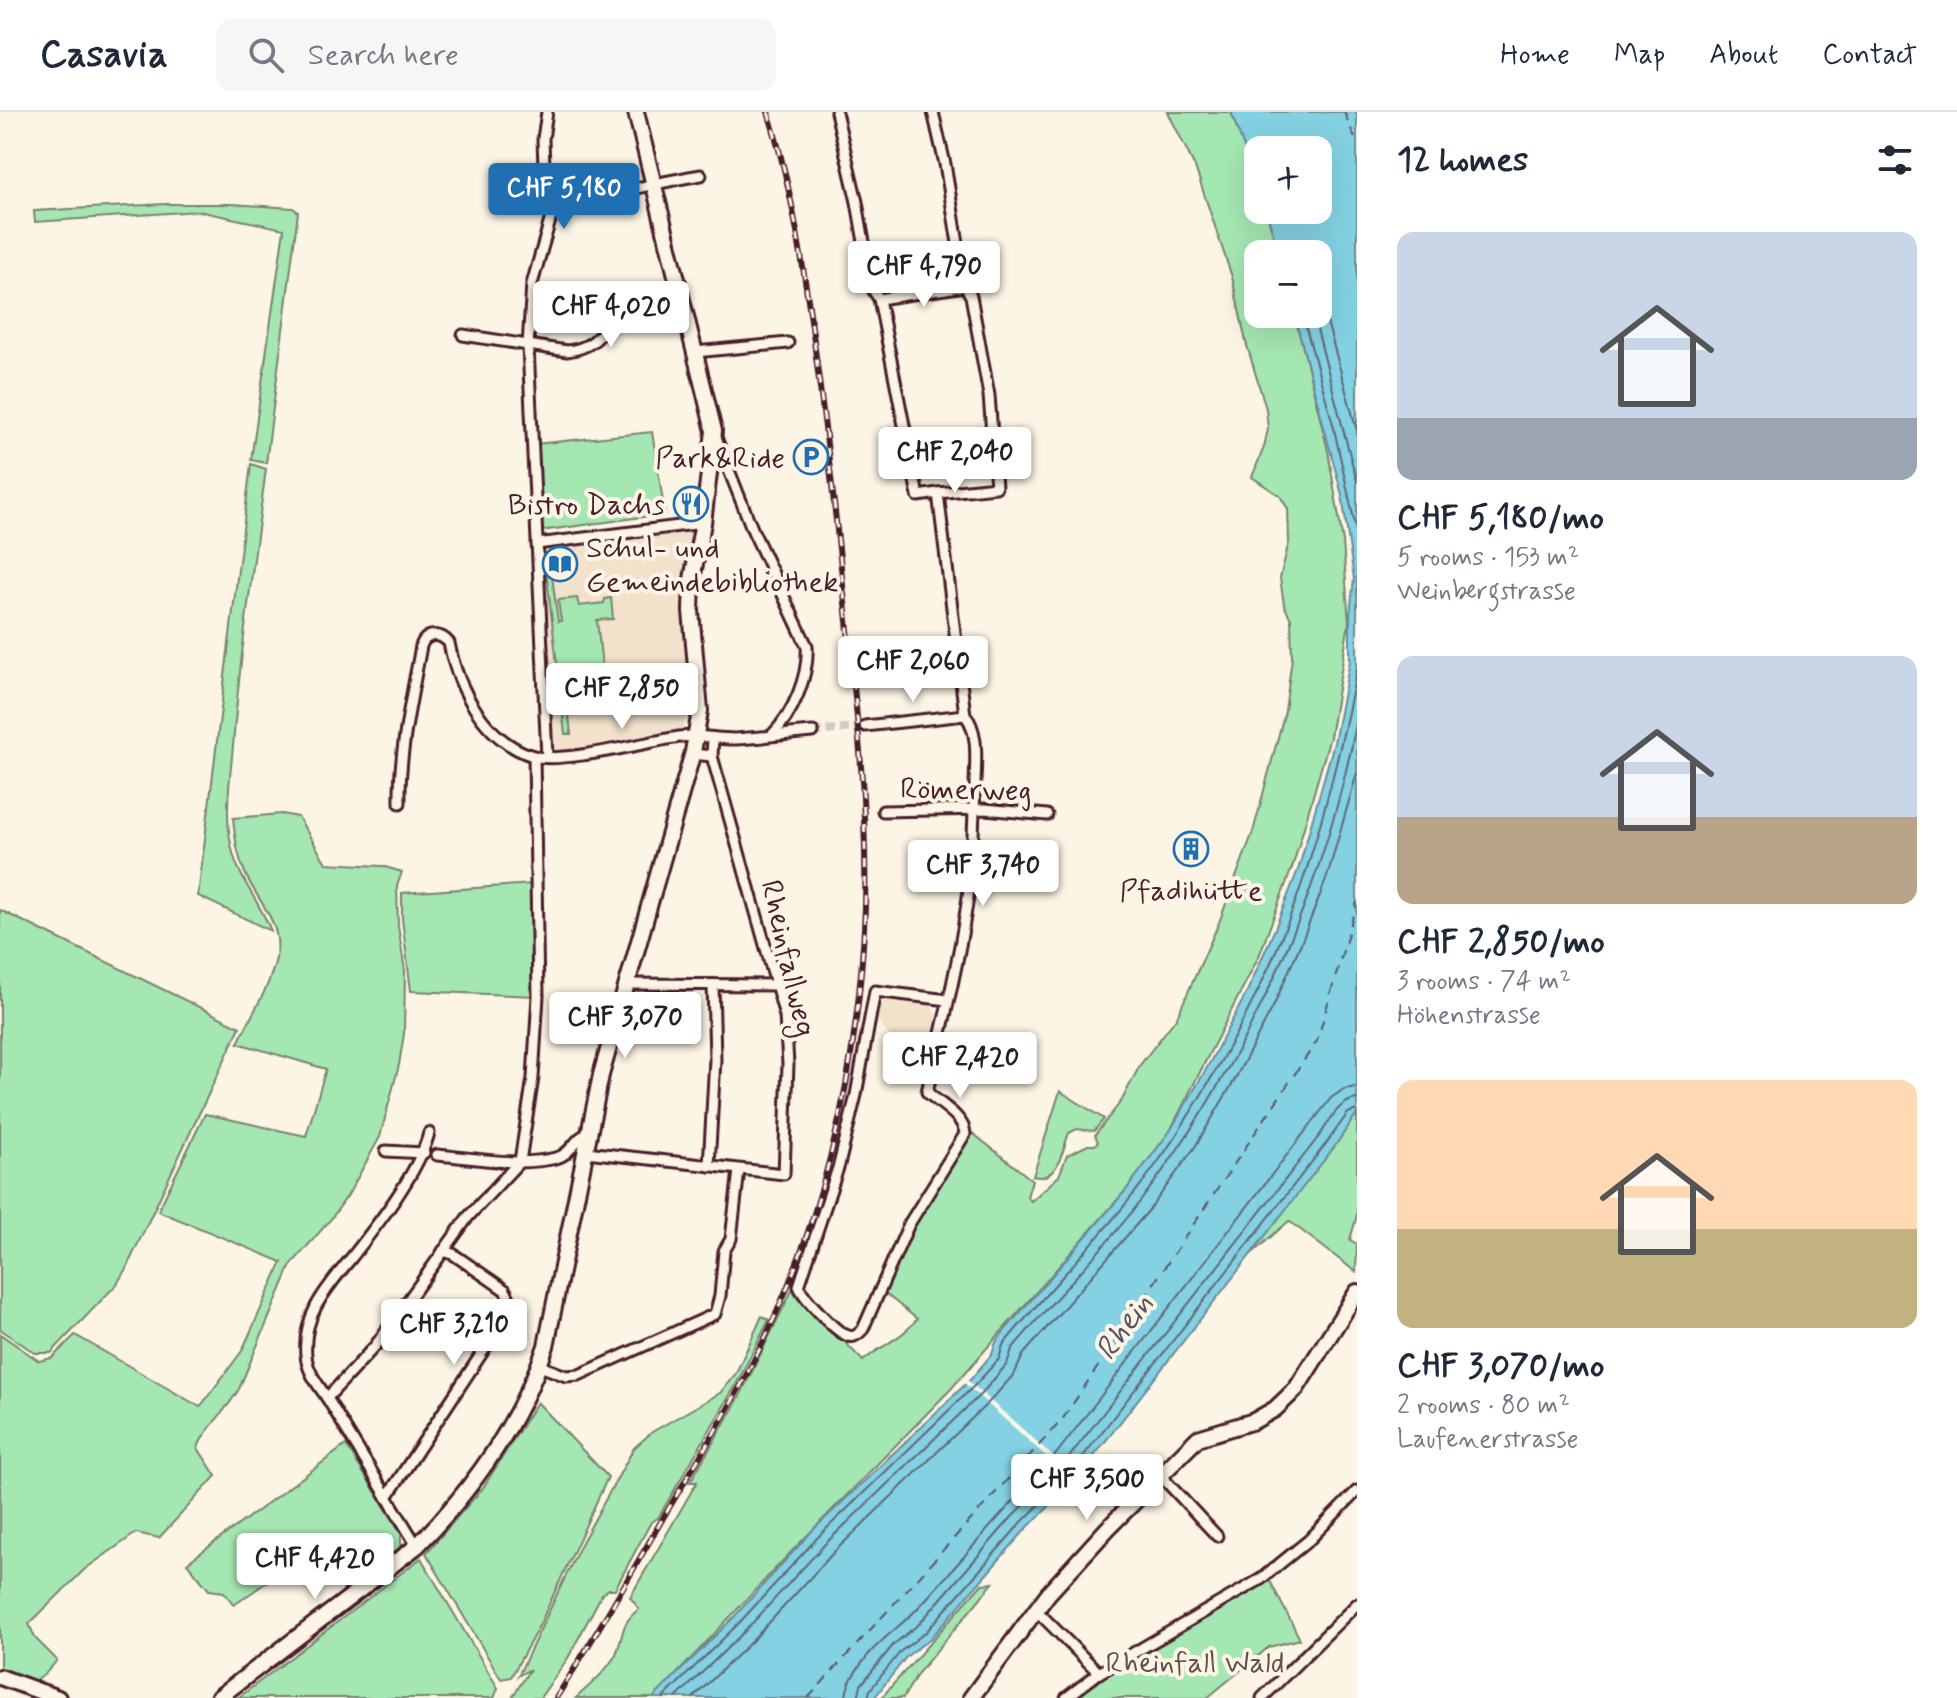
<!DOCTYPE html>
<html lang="en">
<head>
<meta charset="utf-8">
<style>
  :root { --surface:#fff; --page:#f6f6f7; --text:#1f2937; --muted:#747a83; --line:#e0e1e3; --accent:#1f6fb2 }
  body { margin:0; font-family:Mynerve,sans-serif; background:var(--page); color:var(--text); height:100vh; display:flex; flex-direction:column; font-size:30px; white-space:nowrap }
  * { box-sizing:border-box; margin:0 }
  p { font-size:26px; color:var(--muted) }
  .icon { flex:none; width:44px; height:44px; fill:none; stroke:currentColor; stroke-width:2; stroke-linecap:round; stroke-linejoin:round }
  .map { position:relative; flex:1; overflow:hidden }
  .sheet { display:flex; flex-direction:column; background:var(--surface); width:600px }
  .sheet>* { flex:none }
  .buttons { position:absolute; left:1244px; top:24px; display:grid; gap:16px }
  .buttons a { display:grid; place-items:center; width:88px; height:88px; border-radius:16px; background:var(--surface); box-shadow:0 8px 32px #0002; font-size:40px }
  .price { position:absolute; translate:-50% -68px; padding:0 18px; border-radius:8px; background:#fff; color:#222; font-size:26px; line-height:52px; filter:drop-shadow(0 2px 4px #0008) }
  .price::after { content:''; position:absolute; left:50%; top:48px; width:24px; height:18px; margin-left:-12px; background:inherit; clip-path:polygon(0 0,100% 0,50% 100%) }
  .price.selected { background:var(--accent); color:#fff }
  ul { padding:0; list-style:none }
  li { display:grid; align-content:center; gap:16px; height:424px; padding:0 40px }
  li span { display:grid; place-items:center; height:248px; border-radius:16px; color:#555 }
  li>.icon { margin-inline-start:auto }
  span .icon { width:144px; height:144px; fill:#fffc; stroke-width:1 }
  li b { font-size:34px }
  h2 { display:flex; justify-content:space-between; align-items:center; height:96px; padding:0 40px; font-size:34px }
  header { display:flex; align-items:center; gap:48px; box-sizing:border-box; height:112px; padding:0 40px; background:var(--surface); border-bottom:2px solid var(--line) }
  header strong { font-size:38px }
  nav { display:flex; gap:44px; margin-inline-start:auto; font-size:28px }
  .search { width:560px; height:72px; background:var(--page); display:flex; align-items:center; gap:20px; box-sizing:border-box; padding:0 28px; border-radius:16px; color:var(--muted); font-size:30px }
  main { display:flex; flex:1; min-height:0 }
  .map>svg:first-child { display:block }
</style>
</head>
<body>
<header>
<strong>Casavia</strong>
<div class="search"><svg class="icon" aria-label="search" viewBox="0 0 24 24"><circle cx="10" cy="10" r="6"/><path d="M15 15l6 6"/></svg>Search here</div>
<nav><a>Home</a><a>Map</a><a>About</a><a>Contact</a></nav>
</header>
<main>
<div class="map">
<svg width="1357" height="1586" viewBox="0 0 1357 1586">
  <rect width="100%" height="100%" fill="#fcf5e5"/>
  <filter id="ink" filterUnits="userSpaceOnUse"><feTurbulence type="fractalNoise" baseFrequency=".0125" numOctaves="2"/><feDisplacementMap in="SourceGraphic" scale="16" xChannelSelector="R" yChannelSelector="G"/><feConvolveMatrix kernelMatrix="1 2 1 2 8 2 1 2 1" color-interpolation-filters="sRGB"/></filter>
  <g filter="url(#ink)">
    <g fill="#f2e1cb">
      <polygon points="694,417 685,466 683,514 690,584 682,621 557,640 549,632 540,435"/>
      <polygon points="889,887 931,893 936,903 923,959 915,960 875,905 880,892"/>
    </g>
    <g fill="#a5e7b2" stroke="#78836e" stroke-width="2">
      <path d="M1168 0H1231L1258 73V98H1266L1279 142H1258V202H1295L1328 339 1343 430 1349 511 1330 625 1293 753 1259 844 1170 1019 1126 1078 950 1278 790 1441 654 1586H576C590 1573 607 1559 616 1542 625 1521 619 1513 639 1497L630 1485 697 1370H690L739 1286 793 1176 863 1249C881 1233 902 1227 917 1207L882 1179 911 1113 971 1020 1032 1068 1027 1085 1031 1089 1059 1064 1067 1043 1088 1033H1095L1098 1030 1095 1023 1122 988 1140 953 1177 905 1218 813 1253 720 1285 599 1292 546 1291 507 1284 493 1280 466 1289 430 1288 397 1280 384 1252 365 1264 335 1268 317 1266 297 1246 230 1232 165 1195 55Z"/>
      <polygon points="166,92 232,92 293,96 298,100 266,351 251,348 284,117 198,99 35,110 34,99"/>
      <polygon points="652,320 665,402 540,419 535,332"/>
      <path d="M251 352 266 357C254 449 240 542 233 634 230 668 224 704 232 737 239 768 260 790 271 819L198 784Z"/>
      <polygon points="551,456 558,510 561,509 558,488 577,486 579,494 604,491 605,487 611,486 613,507 597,508 602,555 564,560 571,622 565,622 546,457"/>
      <polygon points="657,580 658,588 630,593 630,597 620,599 611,595 611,587 635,585"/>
      <path d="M282 702 298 705 326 751 382 754 402 760 397 774 398 814 405 859 404 922 399 953 380 1025 348 1083 331 1107 291 1153 239 1277C228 1297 203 1319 198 1336L216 1364 159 1426 136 1421 85 1457 29 1512 35 1526 57 1548C34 1578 33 1570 0 1558V1222L39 1249 52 1246 75 1223 200 1295 242 1239 282 1150 158 1099 205 1002 306 1024 326 957 238 931C251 903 273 871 277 840 281 809 256 787 245 761 237 742 235 726 233 706Z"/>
      <polygon points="533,772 535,884 411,879 402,807 402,781"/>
      <polygon points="0,798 240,915 127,1155 117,1172 51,1241 35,1241 0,1217"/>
      <path d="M1060 979 1104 1007 1094 1019 1077 1017 1069 1021C1062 1039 1058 1071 1033 1064Z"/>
      <polygon points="1357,1001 1357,1103 1350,1128 1357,1132 1356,1160 1289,1109 1249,1144 1335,1034"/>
      <polygon points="762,1204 769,1208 736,1273 658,1406 651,1410 615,1477 609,1477 602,1482 568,1546 540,1586 512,1586 530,1557 518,1564 581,1432 634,1336 652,1320 720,1281 736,1261"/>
      <polygon points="537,1290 608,1365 540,1512 511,1565 501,1567 426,1441 483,1376"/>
      <polygon points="346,1333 401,1421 401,1433 390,1447 386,1443 361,1463 330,1426 234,1493 224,1480 209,1478 187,1451"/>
      <polygon points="421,1446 498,1576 494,1586 238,1586"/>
      <polygon points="1269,1467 1300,1527 1269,1535 1207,1586 1074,1586 1135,1543"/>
      <polygon points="993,1471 918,1561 903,1586 881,1586 982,1472"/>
    </g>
    <polygon fill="#83d1e2" stroke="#6c8a99" stroke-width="2" points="1231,0 1357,0 1357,1001 1335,1034 1073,1371 1026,1417 931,1526 907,1544 874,1586 653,1586 733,1506 813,1418 971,1267 992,1242 996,1230 1006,1217 1126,1078 1170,1019 1208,954 1246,882 1274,819 1299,755 1334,631 1350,549 1350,502 1354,467 1342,383 1294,202 1318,202 1318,142 1279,142 1266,98 1318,98 1318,38 1258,38 1258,73"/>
    <polygon fill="#fcf5e5" points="965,1266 1080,1368 1077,1372 962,1269"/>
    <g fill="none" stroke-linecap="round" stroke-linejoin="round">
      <g stroke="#616674" stroke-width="2">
        <polyline points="1318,184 1323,195 1357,319"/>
        <polyline points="1302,202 1333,312 1357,422"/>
        <polyline points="1313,202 1357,370"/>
        <path d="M663 1586 739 1511 819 1424 976 1272 999 1247 1003 1233C1061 1162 1128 1099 1177 1022 1229 941 1278 848 1307 756 1328 690 1344 623 1357 556"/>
        <path d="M676 1586 746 1518 826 1431 984 1279 1007 1252 1012 1237C1053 1187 1100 1142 1139 1091 1246 951 1324 781 1357 608"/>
        <polyline points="693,1586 755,1526 834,1440 992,1287 1015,1261 1023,1243 1150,1097 1195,1035 1234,969 1273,895 1302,829 1327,765 1357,661"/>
        <path d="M846 1586C847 1569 858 1556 868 1543 883 1525 902 1513 917 1497 962 1448 1004 1397 1050 1350L1331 986 1344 977 1357 975"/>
        <path d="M858 1586 861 1573 894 1532 919 1512 1012 1405 1059 1358 1320 1023C1330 1009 1338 989 1357 987"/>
        <polyline points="868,1586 870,1578 901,1539 926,1520 1020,1412 1067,1365 1328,1029 1348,1001 1357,998"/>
      </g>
      <g stroke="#5b5462" stroke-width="2" stroke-dasharray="10 8" stroke-linecap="butt">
        <polyline points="1344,0 1357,31"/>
        <polyline points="808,1586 1062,1308 1317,929 1357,790"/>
      </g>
      <polyline stroke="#d8cac0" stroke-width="9" stroke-dasharray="9 4.5" stroke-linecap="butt" points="813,620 865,614"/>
      <g stroke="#4a1f2b" stroke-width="15">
        <g id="street">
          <polyline points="547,0 543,27 544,55 555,91 532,172 528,234 547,645"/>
          <polyline points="836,0 857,90 872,176 879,187 918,384 938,381 965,603"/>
          <polyline points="933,0 945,52 965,174 971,184 989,283 996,375 938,381"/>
          <path d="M555 91C604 86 651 71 701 63"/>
          <polyline points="879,187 965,174"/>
          <path d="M463 223 567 239C601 235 603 214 626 194 640 182 662 179 679 174"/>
          <polyline points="695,240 788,231"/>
          <path d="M715 323 753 419 807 534C809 564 793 602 772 623"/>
          <polyline points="537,432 703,411"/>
          <polyline points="865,614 965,603"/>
          <polyline points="692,642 712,644 713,626"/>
          <path d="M400 691C399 638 412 585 421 534 426 520 441 521 449 531 458 577 485 629 533 644 562 652 646 630 679 625 697 622 716 627 734 627 760 626 786 622 813 620"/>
          <polyline points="883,699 985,697 1047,703"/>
          <polyline points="626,872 777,873"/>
          <path d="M948 888 875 879 856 983 839 1053 799 1174C802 1184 835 1219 846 1223 853 1227 858 1223 863 1217L909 1112 965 1022C964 1004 939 992 927 980 941 920 957 859 966 798 973 758 973 716 975 675 975 653 980 620 965 603"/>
          <polyline points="386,1039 424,1041"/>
          <polyline points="586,1040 784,1062 788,952 785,904 712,644"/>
          <path d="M437 1043C475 1046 518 1055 556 1046 572 1042 575 1025 589 1021"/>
          <polyline points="709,1054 715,947 713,873"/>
          <polyline points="540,1254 566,1264 579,1263 715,1202 720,1184 724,1139 731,1127 739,1058"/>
          <path d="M327 1286C318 1273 307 1259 306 1243 302 1202 328 1175 352 1145 378 1112 419 1060 429 1021"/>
          <polyline points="1161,1364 1217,1424"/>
          <polyline points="387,1385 513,1194 505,1178 453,1142 443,1139"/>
          <polyline points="417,1434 327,1286 376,1233 468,1105 520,1049 533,966 538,884 534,644"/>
          <polyline points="1035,1497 1099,1561"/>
          <polyline points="1066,1586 1099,1561 1261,1467 1309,1428 1357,1379"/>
          <polyline points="1262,1586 1357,1492"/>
        </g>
      </g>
      <g stroke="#4a1f2b" stroke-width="20">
        <g id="secondary">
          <polyline points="0,1565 58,1586"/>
          <path d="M218 1586 417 1434C473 1377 520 1311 546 1234L601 963 693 640 700 599 691 499 692 467 703 411 714 319 636 0"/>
          <polyline points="971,1586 1048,1482 1108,1416 1198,1326 1254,1309 1275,1297 1296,1277 1357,1180"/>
        </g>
      </g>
      <use href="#street" stroke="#fcf5e5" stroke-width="9"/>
      <use href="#secondary" stroke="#fcf5e5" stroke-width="14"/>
      <g stroke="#4a1f2b" stroke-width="6">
        <path id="rail" d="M556 1586C594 1527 628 1467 663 1406 703 1339 745 1273 776 1202 833 1074 860 934 865 795 868 676 852 556 839 437 832 368 823 299 814 229 803 153 792 74 768 0"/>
      </g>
      <use href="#rail" stroke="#fcf5e5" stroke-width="3" stroke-dasharray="9" stroke-linecap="butt"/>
    </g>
  </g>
  <defs>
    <g id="parking-ring" transform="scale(1.8)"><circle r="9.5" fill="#fcf5e5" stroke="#1f6fb2" stroke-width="1.5"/><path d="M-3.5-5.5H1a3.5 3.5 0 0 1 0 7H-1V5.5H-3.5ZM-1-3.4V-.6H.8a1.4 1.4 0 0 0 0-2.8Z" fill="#1f6fb2"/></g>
    <g id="restaurant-ring" transform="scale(1.8)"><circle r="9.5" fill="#fcf5e5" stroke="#1f6fb2" stroke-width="1.5"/><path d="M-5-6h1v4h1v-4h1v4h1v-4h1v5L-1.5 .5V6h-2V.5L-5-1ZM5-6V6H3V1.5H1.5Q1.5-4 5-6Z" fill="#1f6fb2"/></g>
    <g id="library-ring" transform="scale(1.8)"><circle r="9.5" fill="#fcf5e5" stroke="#1f6fb2" stroke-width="1.5"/><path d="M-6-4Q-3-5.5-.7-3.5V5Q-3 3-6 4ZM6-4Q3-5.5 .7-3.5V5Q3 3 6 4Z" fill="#1f6fb2"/></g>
    <g id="building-ring" transform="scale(1.8)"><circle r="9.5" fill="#fcf5e5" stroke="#1f6fb2" stroke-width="1.5"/><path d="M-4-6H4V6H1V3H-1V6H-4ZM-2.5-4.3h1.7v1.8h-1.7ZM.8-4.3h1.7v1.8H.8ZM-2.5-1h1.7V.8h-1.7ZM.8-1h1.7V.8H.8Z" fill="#1f6fb2"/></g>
  </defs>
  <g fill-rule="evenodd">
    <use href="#parking-ring" x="811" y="345"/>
    <use href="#restaurant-ring" x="691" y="392"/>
    <use href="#library-ring" x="560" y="452"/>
    <use href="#building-ring" x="1191" y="737"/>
  </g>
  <g text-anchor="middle" stroke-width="8" stroke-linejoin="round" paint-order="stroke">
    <g font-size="30" fill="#4a1f2b" stroke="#fcf5e5" text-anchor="end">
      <text x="785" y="355">Park&amp;Ride</text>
      <text x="665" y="402">Bistro Dachs</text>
      <text x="586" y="445" text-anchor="start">Schul- und<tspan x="586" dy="34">Gemeindebibliothek</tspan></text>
      <text x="1191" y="788" text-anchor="middle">Pfadihütte</text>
    </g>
    <g font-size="30" fill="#4a1f2b" stroke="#fcf5e5">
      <text transform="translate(966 677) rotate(1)" y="10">Römerweg</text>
      <text transform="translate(789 846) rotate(77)" y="10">Rheinfallweg</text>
    </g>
    <g font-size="30" fill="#61514d" stroke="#fcf5e5">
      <text x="1195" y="1560">Rheinfall Wald</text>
    </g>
    <g font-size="32" font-style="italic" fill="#5b5462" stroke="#fcf5e5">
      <text transform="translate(1123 1214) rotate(-54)" y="11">Rhein</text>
    </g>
  </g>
</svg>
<div class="buttons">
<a>+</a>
<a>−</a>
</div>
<b class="price selected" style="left:564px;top:119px">CHF 5,180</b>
<b class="price" style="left:924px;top:197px">CHF 4,790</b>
<b class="price" style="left:611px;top:237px">CHF 4,020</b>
<b class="price" style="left:955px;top:383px">CHF 2,040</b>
<b class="price" style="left:913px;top:592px">CHF 2,060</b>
<b class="price" style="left:622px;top:619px">CHF 2,850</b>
<b class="price" style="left:983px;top:796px">CHF 3,740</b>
<b class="price" style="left:625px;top:948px">CHF 3,070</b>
<b class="price" style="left:960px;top:988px">CHF 2,420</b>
<b class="price" style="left:454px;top:1255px">CHF 3,210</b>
<b class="price" style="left:1087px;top:1410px">CHF 3,500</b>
<b class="price" style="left:315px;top:1489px">CHF 4,420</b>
</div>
<section class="sheet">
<h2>12 homes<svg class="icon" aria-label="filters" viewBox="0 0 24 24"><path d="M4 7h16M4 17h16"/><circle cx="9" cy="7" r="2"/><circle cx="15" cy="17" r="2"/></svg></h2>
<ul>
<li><span style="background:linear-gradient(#c9d6e8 75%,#9aa5b1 0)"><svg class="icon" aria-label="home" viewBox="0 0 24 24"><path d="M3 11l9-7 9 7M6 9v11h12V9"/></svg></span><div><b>CHF 5,180/mo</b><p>5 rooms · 153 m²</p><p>Weinbergstrasse</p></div></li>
<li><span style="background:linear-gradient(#c9d6e8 65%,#b9a48a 0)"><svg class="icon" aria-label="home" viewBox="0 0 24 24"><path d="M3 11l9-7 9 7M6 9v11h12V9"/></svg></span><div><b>CHF 2,850/mo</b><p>3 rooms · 74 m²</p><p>Höhenstrasse</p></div></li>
<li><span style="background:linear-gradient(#ffd9b3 60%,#c2b280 0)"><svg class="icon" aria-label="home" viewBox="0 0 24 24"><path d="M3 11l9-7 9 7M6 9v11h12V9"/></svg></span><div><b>CHF 3,070/mo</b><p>2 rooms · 80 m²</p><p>Laufenerstrasse</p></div></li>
</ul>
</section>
</main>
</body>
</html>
